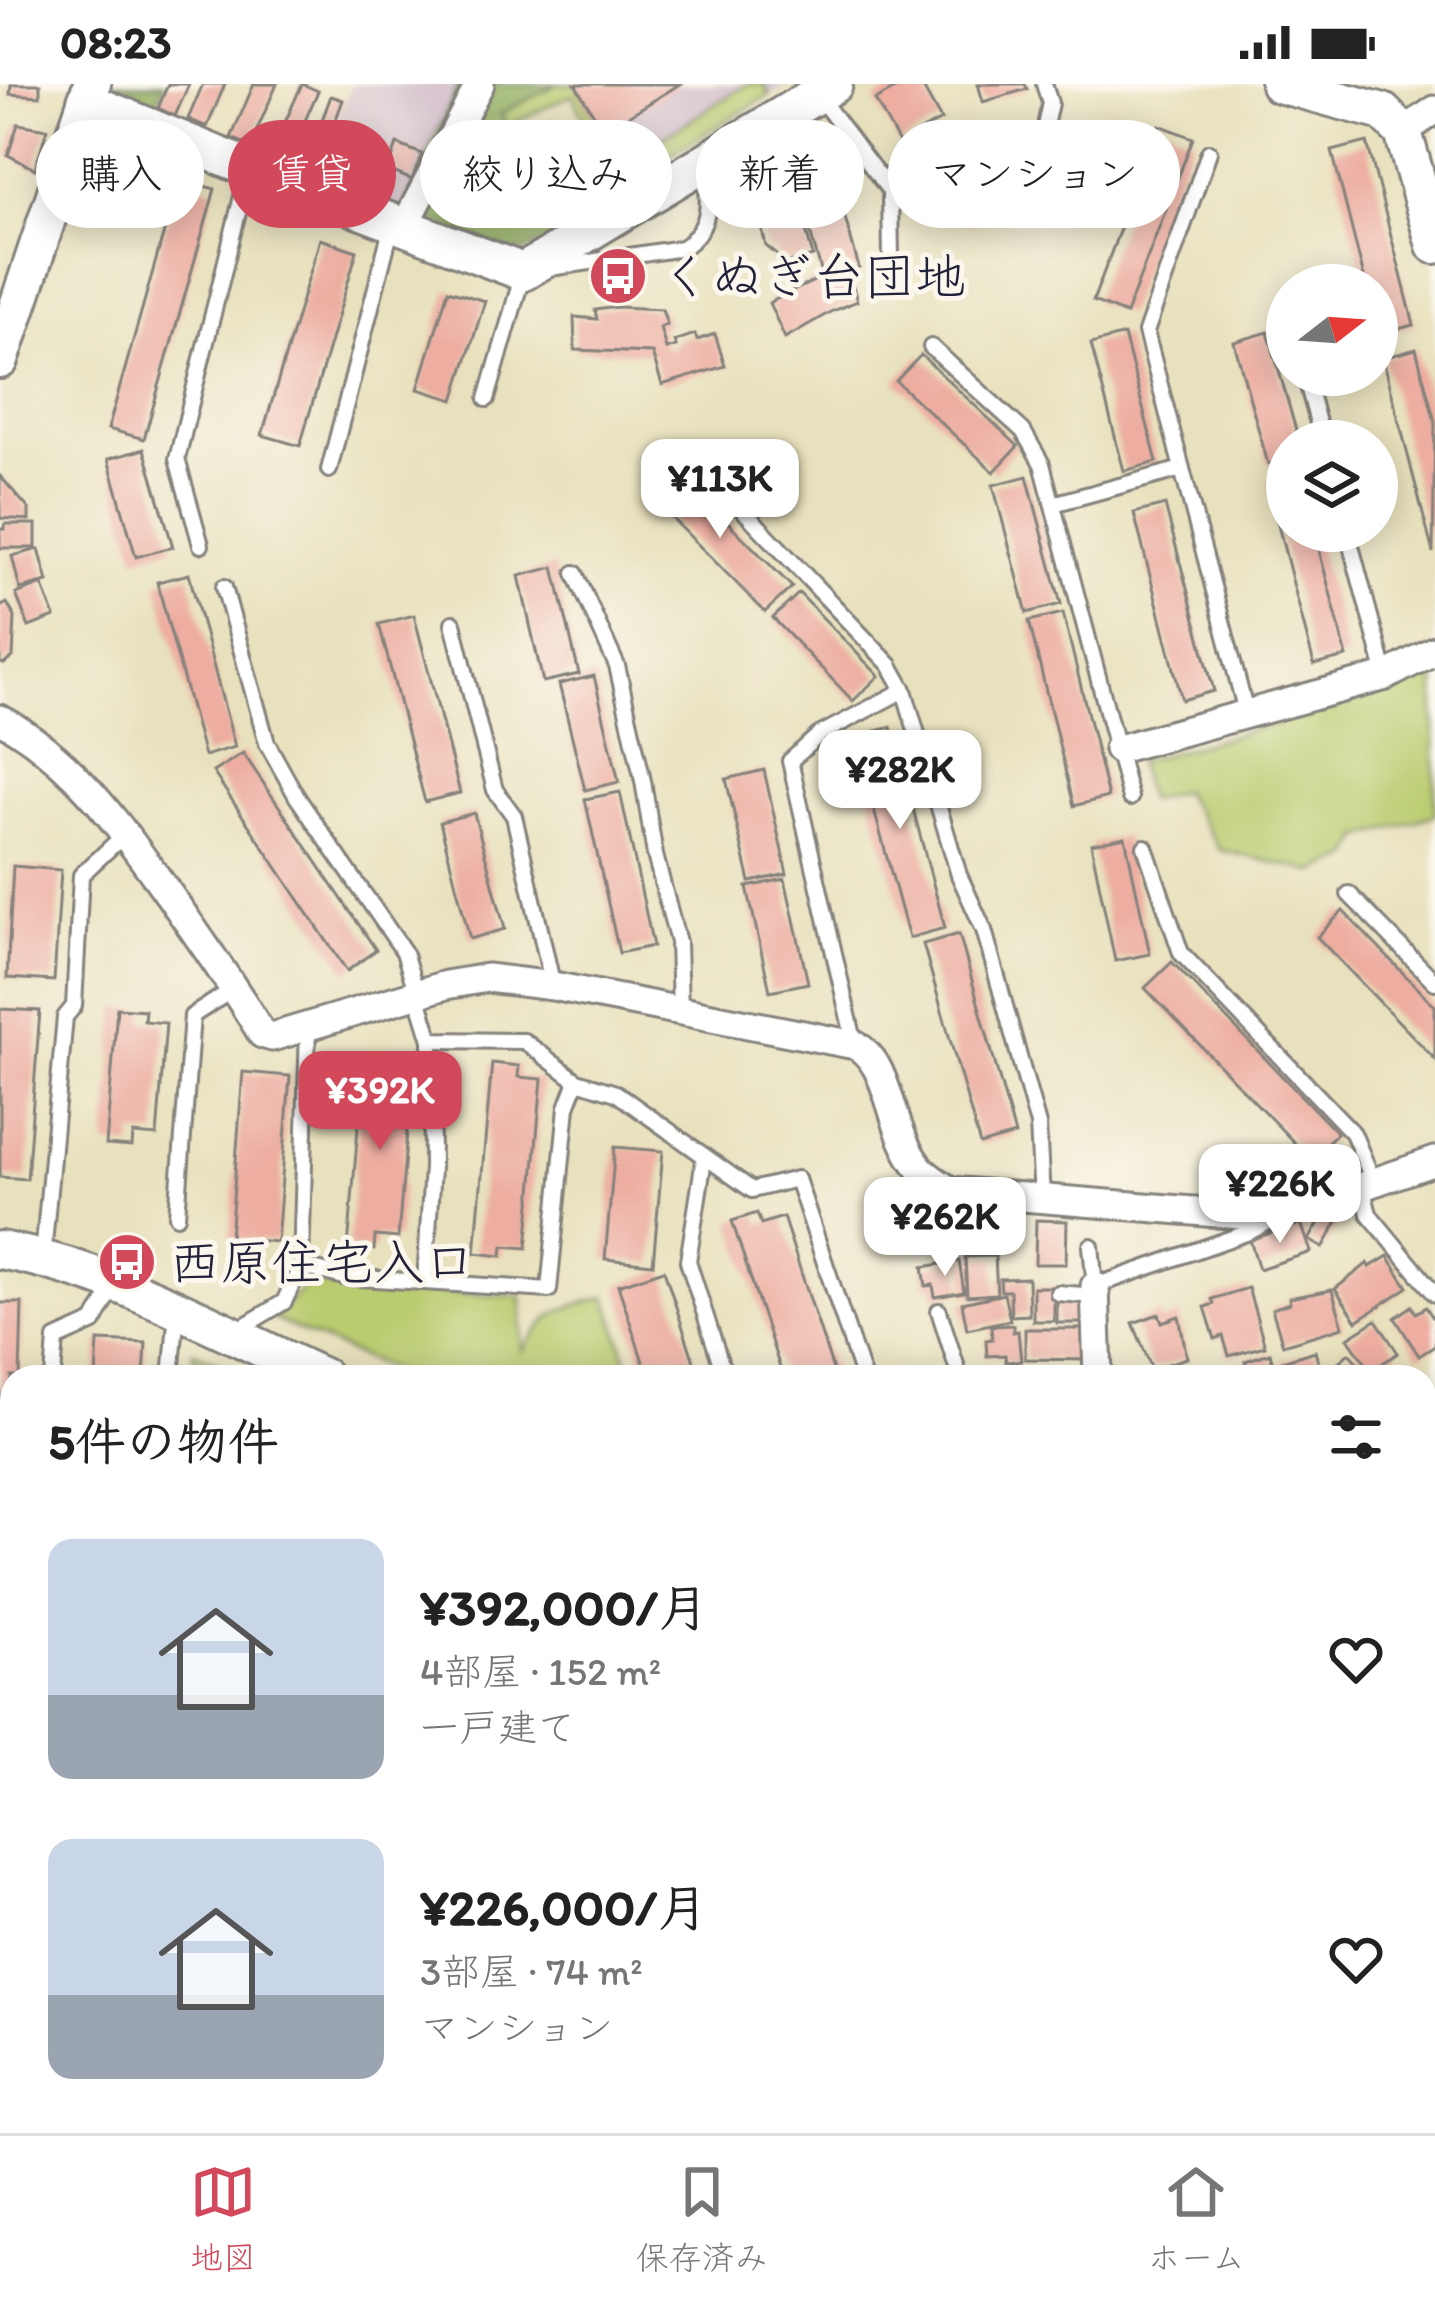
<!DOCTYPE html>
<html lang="ja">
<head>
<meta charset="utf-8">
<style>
  :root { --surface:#fff; --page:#f2f2f2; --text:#222; --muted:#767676; --line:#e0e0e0; --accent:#d1495b }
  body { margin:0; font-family:Itim,"Klee One",sans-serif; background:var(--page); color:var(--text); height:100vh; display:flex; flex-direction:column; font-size:45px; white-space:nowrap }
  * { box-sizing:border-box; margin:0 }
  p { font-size:39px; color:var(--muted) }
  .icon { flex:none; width:66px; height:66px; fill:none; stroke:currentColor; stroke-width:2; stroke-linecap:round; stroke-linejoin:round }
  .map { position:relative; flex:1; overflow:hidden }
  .panel { position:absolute; left:0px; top:1281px; width:1437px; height:768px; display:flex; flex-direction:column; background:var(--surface); border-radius:36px 36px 0 0; box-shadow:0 6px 30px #0003 }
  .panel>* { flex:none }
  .top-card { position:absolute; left:36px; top:36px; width:1365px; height:108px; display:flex; gap:24px }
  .needle { width:78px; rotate:73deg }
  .buttons { position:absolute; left:1266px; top:180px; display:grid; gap:24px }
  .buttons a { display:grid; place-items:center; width:132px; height:132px; border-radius:50%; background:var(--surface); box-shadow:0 6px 30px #0003; font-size:60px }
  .price { position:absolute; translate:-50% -102px; padding:0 27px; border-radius:24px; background:#fff; color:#222; font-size:39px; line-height:78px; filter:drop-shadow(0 3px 6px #0008) }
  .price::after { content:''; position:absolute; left:50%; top:72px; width:36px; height:27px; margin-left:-18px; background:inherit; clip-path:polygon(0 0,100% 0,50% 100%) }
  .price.selected { background:var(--accent); color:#fff }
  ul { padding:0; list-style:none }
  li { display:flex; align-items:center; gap:36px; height:300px; padding:0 48px }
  li span { display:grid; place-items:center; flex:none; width:336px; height:240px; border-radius:24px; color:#555 }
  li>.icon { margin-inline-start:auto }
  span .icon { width:144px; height:144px; fill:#fffc; stroke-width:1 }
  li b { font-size:51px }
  h2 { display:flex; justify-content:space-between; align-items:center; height:144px; padding:0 48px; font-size:51px }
  .tag { padding:0 42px; border-radius:54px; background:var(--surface); box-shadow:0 6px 30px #0003; font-size:42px; line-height:108px }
  .tag.selected { background:var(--accent); color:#fff }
  .status { display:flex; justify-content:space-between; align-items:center; height:84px; padding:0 60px; background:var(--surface); direction:ltr }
  .status svg { height:33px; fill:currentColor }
  .tab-bar { display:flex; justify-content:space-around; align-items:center; height:168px; border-top:3px solid var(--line); background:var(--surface); font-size:33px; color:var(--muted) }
  .tab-bar a { display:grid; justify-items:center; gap:6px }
  .tab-bar .selected { color:var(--accent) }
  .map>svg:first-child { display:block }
</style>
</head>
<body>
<div class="status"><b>08:23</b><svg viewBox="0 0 49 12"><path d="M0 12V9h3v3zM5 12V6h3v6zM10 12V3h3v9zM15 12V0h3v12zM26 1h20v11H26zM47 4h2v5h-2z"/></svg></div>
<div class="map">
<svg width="1435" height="2049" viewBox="0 0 1435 2049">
  <rect width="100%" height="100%" fill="#fbf7ec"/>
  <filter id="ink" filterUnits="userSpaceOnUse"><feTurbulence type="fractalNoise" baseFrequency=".00833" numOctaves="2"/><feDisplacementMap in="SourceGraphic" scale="24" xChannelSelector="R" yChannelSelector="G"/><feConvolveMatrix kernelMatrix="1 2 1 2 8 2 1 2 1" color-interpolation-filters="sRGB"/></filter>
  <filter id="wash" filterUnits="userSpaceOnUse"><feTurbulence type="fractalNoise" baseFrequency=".004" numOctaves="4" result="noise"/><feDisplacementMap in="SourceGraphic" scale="48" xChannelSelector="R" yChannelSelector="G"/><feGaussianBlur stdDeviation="2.7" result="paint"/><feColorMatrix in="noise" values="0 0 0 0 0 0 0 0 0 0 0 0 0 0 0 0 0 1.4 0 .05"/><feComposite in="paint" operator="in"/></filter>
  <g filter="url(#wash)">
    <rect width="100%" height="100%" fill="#e8e1bd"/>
    <g fill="#d1bdca">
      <polygon points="352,0 459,0 403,126 318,90"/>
      <polygon points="566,0 790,0 617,102"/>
    </g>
    <g fill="#bacc6f" stroke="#6e7755" stroke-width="3">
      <polygon points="557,0 575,0 621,80 747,0 764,0 770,11 617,102 572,11 511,40 555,132 570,126 578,140 561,150 501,29"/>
      <polygon points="1435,590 1435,731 1360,754 1351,773 1314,788 1220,766 1182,707 1148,717 1137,678 1393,607"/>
      <path d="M308 1198 350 1205 522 1213V1267C553 1225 557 1225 607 1213L632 1293H514L515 1286 497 1285V1293H407L273 1235Z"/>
      <polygon points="193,1268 251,1293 192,1293"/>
      <polygon points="1425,1833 1435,1837 1435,1950 1425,1953"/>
    </g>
    <g fill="#93b062" stroke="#5a694e" stroke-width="3">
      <polygon points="111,0 164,0 154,27 114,11"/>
      <polygon points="459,0 557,0 501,30 561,150 525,168 512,168 403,126"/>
      <polygon points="631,2037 1183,2037 1186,2049 629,2049"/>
    </g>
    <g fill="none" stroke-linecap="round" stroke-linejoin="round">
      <polyline stroke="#7db3ec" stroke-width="8" points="1007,2037 1008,2049"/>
    </g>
    <g id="blocks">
      <g fill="#edada1">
        <polygon points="11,0 40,0 40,12 10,10"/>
        <polygon points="168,0 189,0 175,32 158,24"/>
        <polygon points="203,0 225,0 207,43 188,35"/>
        <polygon points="254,0 277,0 250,62 231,54"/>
        <polygon points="302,0 318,7 288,75 272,68"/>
        <polygon points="575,0 680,0 604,47"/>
        <polygon points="904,0 921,0 941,36 899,59 875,16"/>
        <polygon points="978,0 1025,0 1027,5 983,18"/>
        <polygon points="331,12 343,16 318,84 306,79"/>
        <polygon points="18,40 47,45 35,85 8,71"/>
        <polygon points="1159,41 1193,54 1126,230 1093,217"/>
        <polygon points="1367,58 1414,241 1378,250 1377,201 1366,201 1332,67"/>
        <polygon points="397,60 422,70 412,96 388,86"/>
        <polygon points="826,65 859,184 823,194 790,75"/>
        <polygon points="991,73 1009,127 965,141 948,86"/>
        <polygon points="786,74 813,172 787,179 766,162 747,85"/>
        <polygon points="179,95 215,105 144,355 108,345"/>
        <polygon points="320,155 357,167 300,362 262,351"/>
        <polygon points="634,187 635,195 616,198 614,190"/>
        <polygon points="850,192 857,217 832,227 785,254 769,219 816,196"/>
        <polygon points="448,206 485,217 454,316 418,305"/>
        <polygon points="618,223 662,225 667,240 660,243 666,265 676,262 674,257 695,250 697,256 715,250 725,282 662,301 652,269 575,266 574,233 597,235 595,226"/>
        <polygon points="1268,248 1299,357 1287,357 1287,375 1268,380 1234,258"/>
        <polygon points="1124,251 1157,378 1124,387 1091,260"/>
        <polygon points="1416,265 1435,338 1433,469 1383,274"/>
        <polygon points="921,271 1018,362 994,388 896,297"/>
        <polygon points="144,365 173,463 136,473 108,375"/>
        <polygon points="675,385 792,503 765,528 649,411"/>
        <polygon points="0,392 29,425 29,436 0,434"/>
        <polygon points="1027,392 1061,520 1027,529 993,401"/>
        <polygon points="1287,393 1287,447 1314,447 1347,573 1314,581 1267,398"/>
        <polygon points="1165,421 1214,607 1182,616 1134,429"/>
        <polygon points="5,440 36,440 36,464 0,464 0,445 5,445"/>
        <polygon points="39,465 48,498 20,505 12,472"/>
        <polygon points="554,483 579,590 543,598 519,492"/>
        <polygon points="189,490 235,663 204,672 157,498"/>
        <polygon points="42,500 55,533 29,543 16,510"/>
        <polygon points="799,509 879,592 853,617 773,534"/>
        <polygon points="7,519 15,533 13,573 4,580 0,579 0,523"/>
        <polygon points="1063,529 1108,713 1074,722 1029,537"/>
        <polygon points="414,531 460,709 425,718 379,540"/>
        <polygon points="594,592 619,698 585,706 559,600"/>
        <polygon points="891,643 945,844 909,854 854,653"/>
        <polygon points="243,669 376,866 347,887 213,688"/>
        <polygon points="764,686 787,790 750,798 726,695"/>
        <polygon points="620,708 653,862 619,869 585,715"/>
        <polygon points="474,729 505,845 470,855 440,738"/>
        <polygon points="1125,753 1150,870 1115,877 1091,760"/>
        <polygon points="13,782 61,786 54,897 7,894"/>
        <polygon points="785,795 808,899 770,907 747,803"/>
        <polygon points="1343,827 1435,922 1435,975 1317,853"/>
        <polygon points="959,850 1015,1051 980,1061 923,860"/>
        <polygon points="1172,878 1337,1049 1310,1075 1145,904"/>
        <polygon points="117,924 145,926 144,937 166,939 157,1052 133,1050 132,1063 106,1061"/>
        <polygon points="0,925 40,927 27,1095 0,1093"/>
        <polygon points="364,972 391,975 391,986 412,988 398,1154 375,1152 374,1166 348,1164"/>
        <polygon points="492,979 519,982 518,993 542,995 527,1164 503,1162 502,1172 475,1169"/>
        <polygon points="243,988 290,992 277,1158 230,1154"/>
        <polygon points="615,1063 663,1067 653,1180 605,1175"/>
        <polygon points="1332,1124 1342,1130 1323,1164 1309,1156 1324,1130 1327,1132"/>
        <polygon points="757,1129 761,1140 783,1133 835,1292 783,1293 732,1137"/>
        <polygon points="1036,1136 1067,1137 1066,1180 1035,1180"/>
        <polygon points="1301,1139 1311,1168 1259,1185 1250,1156"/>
        <polygon points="995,1172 997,1210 967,1212 965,1173"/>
        <polygon points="1388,1172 1408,1203 1357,1237 1335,1205 1368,1179 1370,1183"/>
        <polygon points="959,1177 964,1208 935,1213 933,1201 926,1202 923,1183"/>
        <polygon points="664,1186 699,1293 648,1293 618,1201"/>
        <polygon points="1028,1194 1029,1231 1011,1232 1010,1207 1001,1207 1000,1195"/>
        <rect x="1033" y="1203" width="21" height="34"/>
        <polygon points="1248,1204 1265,1262 1229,1272 1223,1252 1215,1255 1205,1223 1214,1220 1212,1215"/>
        <polygon points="1332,1206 1343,1243 1283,1261 1272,1225 1290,1219 1289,1214"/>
        <polygon points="1004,1210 1010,1236 967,1245 962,1219"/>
        <rect x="1057" y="1213" width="30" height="26"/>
        <polygon points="0,1219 22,1219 20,1293 12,1293 12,1333 0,1333"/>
        <polygon points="1412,1222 1416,1229 1426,1223 1435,1237 1435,1262 1419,1272 1395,1234"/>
        <polygon points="1159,1230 1162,1238 1179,1232 1187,1274 1152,1285 1133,1239"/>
        <polygon points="1376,1236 1398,1269 1371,1287 1348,1254"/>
        <polygon points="1013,1241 1013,1248 1018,1247 1021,1277 1006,1278 1005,1271 987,1272 986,1256 992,1255 991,1242"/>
        <polygon points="1025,1245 1088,1245 1088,1276 1025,1275"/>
        <polygon points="98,1257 146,1259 144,1293 96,1293"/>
        <polygon points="1315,1267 1322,1292 1349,1269 1370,1293 1286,1293 1282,1277"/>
        <polygon points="1270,1269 1277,1293 1251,1293 1245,1277"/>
        <polygon points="1021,1283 1021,1293 986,1293 985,1285"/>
        <polygon points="1229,1284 1230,1293 1193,1293 1193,1291"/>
        <polygon points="1024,1285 1066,1288 1066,1293 1024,1293"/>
        <polygon points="1425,1385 1435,1388 1435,1425 1425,1422"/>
        <polygon points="1425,1456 1435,1460 1435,1500 1425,1496"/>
        <polygon points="1435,1556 1435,1678 1425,1673 1425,1578"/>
        <polygon points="1,1559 12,1592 12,1704 2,1708"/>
        <polygon points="1425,1698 1435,1702 1435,1733 1425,1729"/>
        <polygon points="0,1815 10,1816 3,1873 0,1873"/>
        <polygon points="44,2037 94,2037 91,2049 43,2049"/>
        <polygon points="224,2037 261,2037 272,2039 270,2049 222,2049"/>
        <polygon points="1291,2037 1365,2037 1369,2049 1295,2049"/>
      </g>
    </g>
  </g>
  <g filter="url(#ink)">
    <use href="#blocks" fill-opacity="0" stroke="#85827c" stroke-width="3"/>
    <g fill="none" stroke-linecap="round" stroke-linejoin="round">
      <g stroke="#85827c" stroke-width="20">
        <g id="lane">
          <polyline points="817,10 890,107 891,176"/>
          <polyline points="1209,68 1146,248 1246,628"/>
          <polyline points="1026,130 1050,19 1044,0"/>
          <path d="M550 184 682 164C712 144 711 117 703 85"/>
          <polyline points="931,263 1023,347 1042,380 1130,714"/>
          <polyline points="1305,291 1323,357"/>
          <polyline points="487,315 523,189"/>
          <polyline points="692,372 890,581 904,606"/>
          <polyline points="329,386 392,141"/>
          <polyline points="1053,420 1182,385"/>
          <polyline points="1347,447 1386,592"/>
          <polyline points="201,461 177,375 249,84"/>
          <polyline points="575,489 617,582 643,697 655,771 678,858 680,927"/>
          <polyline points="224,503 267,659 297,713 404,868 431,956 524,957 577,997 616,1009 752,1106 797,1095 863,1293"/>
          <polyline points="453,539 495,706 514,732 553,902"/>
          <polyline points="1145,763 1181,869 1353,1049 1374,1099"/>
          <polyline points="1349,810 1435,898"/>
          <polyline points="308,943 301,1182 344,1193 549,1206 567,1023 577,997"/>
          <polyline points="855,961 790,677 819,651 904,606 959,791 984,846 1038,1041 1042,1114"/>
          <polyline points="704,1075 688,1177 725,1293"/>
          <polyline points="1362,1103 1369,1130 1435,1210"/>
          <polyline points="177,1132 192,932 235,904"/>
          <polyline points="1091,1162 1095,1202 1249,1148 1270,1137"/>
          <polyline points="43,1171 65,933 74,922 81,791 125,750"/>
          <polyline points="425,1198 432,1083 431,956"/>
          <polyline points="1058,1209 1095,1212"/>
          <polyline points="939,1227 960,1293"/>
          <polyline points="239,1245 284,1218 301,1182"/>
          <polyline points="53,1293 56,1255 94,1238 115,1200"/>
          <polyline points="171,1293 177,1227"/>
          <polyline points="1425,1689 1435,1693"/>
          <polyline points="299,2049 301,2037"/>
        </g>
      </g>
      <g stroke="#85827c" stroke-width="33">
        <g id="street">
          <polyline points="1403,48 1435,26"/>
          <polyline points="404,143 480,0"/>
          <path d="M0 635C75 676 121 744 170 812 202 858 234 902 262 950L272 953 446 901 487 894 553 902 855 961C892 979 889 1050 920 1084 927 1093 941 1100 950 1107L1242 1131 1285 1129 1435 1077"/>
          <polyline points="1118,665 1386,592 1435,566"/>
          <polyline points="1095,1202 1098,1293"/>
          <polyline points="1425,1347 1435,1342"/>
          <polyline points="1425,1438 1435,1442"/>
          <polyline points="0,1756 12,1758"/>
          <polyline points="1425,2024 1435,2013"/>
          <polyline points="1259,2037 1261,2049"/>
          <polyline points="188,2049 189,2037"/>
          <polyline points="381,2049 384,2037"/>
          <polyline points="1403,2049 1413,2037"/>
        </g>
      </g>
      <g stroke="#85827c" stroke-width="42">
        <g id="secondary">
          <polyline points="1279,0 1383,28 1403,48 1435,161"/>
          <polyline points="86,17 249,84 523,188 834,0"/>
          <polyline points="0,276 92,0"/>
          <path d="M0 1166C113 1186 219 1246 323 1293"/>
          <polyline points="1425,1795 1435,1800"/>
        </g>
      </g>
      <use href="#lane" stroke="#fff" stroke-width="14"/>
      <use href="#street" stroke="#fff" stroke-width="27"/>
      <use href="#secondary" stroke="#fff" stroke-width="36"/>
    </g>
  </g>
  <defs>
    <g id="bus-disc" transform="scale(3)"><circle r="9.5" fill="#d1495b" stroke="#fbf7ec"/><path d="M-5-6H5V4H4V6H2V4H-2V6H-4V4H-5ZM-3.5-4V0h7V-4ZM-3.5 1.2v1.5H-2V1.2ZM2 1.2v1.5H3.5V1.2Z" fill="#fff"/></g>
  </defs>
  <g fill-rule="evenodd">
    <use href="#bus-disc" x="618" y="192"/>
    <use href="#bus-disc" x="127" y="1178"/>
  </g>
  <g text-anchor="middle" stroke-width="10" stroke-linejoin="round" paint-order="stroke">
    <g font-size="51" fill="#22223b" stroke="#fbf7ec" text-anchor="start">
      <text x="660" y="210">くぬぎ台団地</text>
      <text x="169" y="1196">西原住宅入口</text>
    </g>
  </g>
</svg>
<div class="buttons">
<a><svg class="needle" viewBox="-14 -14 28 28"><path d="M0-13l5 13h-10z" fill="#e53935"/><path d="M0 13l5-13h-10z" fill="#767676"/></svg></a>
<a><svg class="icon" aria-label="layers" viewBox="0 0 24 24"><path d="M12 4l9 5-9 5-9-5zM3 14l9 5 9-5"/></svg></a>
</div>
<b class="price" style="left:720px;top:457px">¥113K</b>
<b class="price" style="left:900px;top:748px">¥282K</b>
<b class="price selected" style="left:380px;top:1069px">¥392K</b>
<b class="price" style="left:1280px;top:1162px">¥226K</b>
<b class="price" style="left:945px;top:1195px">¥262K</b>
<div class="top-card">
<a class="tag">購入</a>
<a class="tag selected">賃貸</a>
<a class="tag">絞り込み</a>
<a class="tag">新着</a>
<a class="tag">マンション</a>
</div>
<section class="panel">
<h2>5件の物件<svg class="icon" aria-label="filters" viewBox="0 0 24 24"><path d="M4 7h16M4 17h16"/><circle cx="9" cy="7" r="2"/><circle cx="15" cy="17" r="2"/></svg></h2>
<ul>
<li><span style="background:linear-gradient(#c9d6e8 65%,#9aa5b1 0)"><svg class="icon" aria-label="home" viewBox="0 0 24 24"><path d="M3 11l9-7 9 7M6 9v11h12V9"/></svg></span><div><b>¥392,000/月</b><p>4部屋 · 152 m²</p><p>一戸建て</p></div><svg class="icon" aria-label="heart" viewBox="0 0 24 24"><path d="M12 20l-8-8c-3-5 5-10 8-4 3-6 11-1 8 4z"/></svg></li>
<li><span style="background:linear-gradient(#c9d6e8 65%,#9aa5b1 0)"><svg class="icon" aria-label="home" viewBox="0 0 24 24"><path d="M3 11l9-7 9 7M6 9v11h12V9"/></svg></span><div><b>¥226,000/月</b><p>3部屋 · 74 m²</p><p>マンション</p></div><svg class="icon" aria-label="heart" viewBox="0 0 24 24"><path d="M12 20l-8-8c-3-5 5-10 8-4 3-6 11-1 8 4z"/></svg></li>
</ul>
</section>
</div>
<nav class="tab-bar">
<a class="selected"><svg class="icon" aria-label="map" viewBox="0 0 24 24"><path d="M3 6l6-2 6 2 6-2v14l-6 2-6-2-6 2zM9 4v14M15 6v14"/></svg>地図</a>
<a><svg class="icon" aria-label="saved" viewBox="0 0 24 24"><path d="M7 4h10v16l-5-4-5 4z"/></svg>保存済み</a>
<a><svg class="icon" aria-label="home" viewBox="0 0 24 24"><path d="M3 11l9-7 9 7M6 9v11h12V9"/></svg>ホーム</a>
</nav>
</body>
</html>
